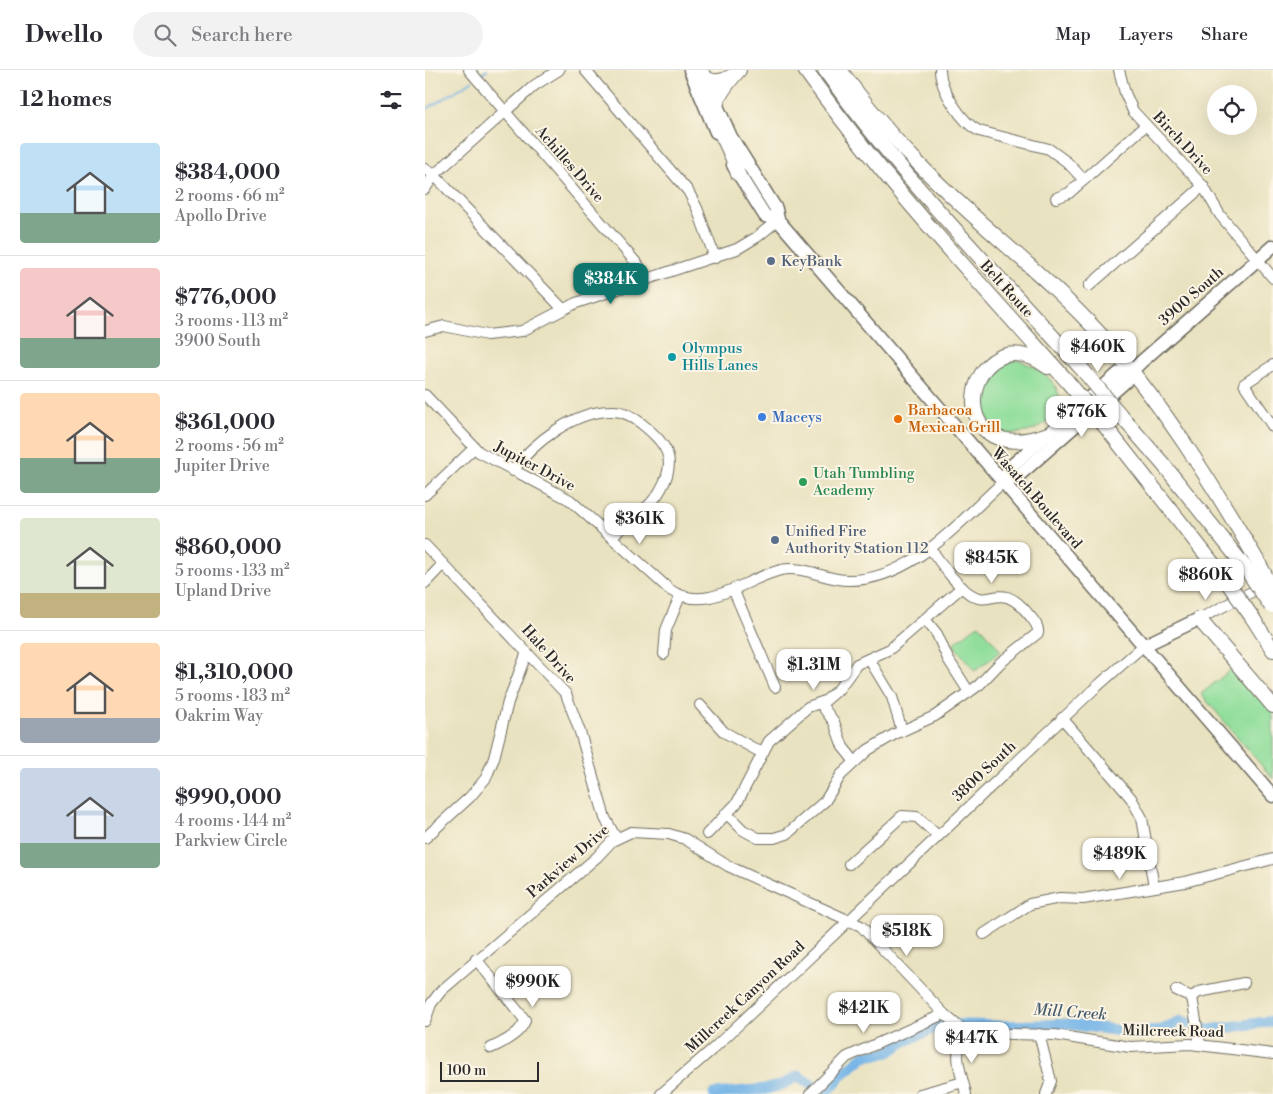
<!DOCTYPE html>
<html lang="en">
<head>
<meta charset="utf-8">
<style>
  :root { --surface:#fff; --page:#f2f2f3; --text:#2b2b33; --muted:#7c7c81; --line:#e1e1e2; --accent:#0f766e }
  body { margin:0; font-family:"Libre Bodoni",serif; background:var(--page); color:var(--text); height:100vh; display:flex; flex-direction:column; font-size:19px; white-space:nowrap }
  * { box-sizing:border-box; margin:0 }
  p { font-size:16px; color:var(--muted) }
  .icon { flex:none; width:28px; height:28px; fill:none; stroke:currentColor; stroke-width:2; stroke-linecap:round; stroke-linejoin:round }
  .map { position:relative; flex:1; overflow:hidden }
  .panel { display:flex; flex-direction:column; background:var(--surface); width:425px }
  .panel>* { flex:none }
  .fabs { position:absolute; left:782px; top:15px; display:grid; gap:10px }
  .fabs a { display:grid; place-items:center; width:50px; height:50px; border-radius:50%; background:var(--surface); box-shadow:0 5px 20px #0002; font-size:25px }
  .scale { position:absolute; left:15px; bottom:12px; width:99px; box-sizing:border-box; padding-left:5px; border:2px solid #2b2b2b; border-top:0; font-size:14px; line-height:18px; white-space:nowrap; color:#2b2b2b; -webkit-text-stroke:4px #fcf5e5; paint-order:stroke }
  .price { position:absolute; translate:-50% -42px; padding:0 11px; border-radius:10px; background:#fff; color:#222; font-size:16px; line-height:32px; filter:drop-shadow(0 1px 2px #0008) }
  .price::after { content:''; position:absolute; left:50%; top:30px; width:15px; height:11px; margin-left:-8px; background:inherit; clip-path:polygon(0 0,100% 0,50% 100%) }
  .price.active { background:var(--accent); color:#fff }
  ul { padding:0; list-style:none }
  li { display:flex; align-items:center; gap:15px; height:125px; padding:0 20px }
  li+li { border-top:1px solid var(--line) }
  li span { display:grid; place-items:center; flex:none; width:140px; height:100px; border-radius:5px; color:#555 }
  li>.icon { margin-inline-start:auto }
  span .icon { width:60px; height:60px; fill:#fffc; stroke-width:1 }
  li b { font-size:21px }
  h2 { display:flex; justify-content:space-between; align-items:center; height:60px; padding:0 20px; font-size:21px }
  header { display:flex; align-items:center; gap:30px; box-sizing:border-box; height:70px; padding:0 25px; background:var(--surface); border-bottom:1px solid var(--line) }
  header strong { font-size:24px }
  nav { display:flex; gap:28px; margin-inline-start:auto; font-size:18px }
  .search { width:350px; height:45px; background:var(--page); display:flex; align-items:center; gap:12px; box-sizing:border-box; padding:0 18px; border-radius:28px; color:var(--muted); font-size:19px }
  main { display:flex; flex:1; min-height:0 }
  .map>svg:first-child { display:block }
</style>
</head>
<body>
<header>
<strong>Dwello</strong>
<div class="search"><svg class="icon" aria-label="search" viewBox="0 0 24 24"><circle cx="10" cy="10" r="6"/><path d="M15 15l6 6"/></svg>Search here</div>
<nav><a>Map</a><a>Layers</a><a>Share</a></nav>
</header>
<main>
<section class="panel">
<h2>12 homes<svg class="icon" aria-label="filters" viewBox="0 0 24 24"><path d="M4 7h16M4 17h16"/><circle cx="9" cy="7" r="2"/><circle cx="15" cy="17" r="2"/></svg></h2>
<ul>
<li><span style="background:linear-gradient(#bfe0f5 70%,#7fa58c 0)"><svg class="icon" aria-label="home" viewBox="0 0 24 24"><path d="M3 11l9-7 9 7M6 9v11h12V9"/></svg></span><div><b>$384,000</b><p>2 rooms · 66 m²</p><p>Apollo Drive</p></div></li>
<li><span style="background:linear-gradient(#f6c9c9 70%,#7fa58c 0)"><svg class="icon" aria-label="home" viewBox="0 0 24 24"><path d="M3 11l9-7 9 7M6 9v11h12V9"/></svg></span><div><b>$776,000</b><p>3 rooms · 113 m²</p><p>3900 South</p></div></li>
<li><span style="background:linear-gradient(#ffd9b3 65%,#7fa58c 0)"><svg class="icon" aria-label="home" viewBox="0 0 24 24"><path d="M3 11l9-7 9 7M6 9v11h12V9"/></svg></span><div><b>$361,000</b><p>2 rooms · 56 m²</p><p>Jupiter Drive</p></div></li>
<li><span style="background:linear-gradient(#dfe7d0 75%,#c2b280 0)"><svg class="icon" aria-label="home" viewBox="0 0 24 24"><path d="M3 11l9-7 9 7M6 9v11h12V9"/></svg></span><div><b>$860,000</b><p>5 rooms · 133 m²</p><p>Upland Drive</p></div></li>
<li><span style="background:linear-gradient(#ffd9b3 75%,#9aa5b1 0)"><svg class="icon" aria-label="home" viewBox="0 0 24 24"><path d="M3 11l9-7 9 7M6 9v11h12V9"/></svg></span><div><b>$1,310,000</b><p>5 rooms · 183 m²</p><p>Oakrim Way</p></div></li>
<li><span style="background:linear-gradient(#c9d6e8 75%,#7fa58c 0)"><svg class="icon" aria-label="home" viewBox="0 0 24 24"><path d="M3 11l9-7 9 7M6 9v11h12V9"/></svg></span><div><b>$990,000</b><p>4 rooms · 144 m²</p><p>Parkview Circle</p></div></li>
</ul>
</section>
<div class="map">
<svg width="848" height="1024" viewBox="0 0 848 1024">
  <rect width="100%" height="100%" fill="#fcf5e5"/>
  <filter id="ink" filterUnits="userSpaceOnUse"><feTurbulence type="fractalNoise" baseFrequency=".02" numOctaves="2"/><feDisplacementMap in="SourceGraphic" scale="10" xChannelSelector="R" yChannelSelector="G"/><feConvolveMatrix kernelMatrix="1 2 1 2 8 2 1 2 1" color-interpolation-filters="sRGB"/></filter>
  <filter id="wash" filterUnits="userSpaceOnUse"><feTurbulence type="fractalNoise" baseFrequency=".0096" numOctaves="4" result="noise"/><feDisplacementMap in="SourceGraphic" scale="20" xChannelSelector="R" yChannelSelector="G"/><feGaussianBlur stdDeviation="1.12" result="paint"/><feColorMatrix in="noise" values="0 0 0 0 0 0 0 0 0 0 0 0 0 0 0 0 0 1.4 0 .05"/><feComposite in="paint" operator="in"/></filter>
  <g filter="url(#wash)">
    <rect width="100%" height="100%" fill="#e9e2c0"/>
    <g fill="#91de9c" stroke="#5e8464">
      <path d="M593 290C615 298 634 310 636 336 616 360 606 365 575 363 545 335 550 297 593 290Z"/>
      <polygon points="554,554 576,581 550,601 528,574"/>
      <polygon points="809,597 848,642 848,709 776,624"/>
    </g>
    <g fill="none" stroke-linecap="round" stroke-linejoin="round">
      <g stroke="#72b3e7" stroke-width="2">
        <polyline points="56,5 62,0"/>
        <polyline points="0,40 47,11"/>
      </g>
      <g stroke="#72b3e7" stroke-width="11">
        <polyline points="394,1020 402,1020 409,1015 413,1008 439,986 464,982 478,972 519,954 575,956 644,954 705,962 737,960 756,951 784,960 848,951"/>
        <polyline points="289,1024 341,1019 357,1015 373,1006 387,1015"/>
      </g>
    </g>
  </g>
  <g filter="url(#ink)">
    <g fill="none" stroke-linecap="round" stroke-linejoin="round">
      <g stroke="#6e6b5f" stroke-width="12">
        <g id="minor">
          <polyline points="44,0 214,196 220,210"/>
          <polyline points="160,0 263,121 272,138 290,188"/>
          <path d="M515 0C515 19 537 53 554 61L624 79 642 92 659 110"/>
          <polyline points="694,0 700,23 708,41 778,116 795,145 848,208"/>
          <polyline points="0,99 9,105 110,15 134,0"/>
          <polyline points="0,119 9,105 138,239"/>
          <polyline points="631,128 644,123 721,55"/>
          <polyline points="664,216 778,116"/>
          <polyline points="0,261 19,256 62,265 97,261 151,233 312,179 332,167 353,150"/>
          <polyline points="848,295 819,314 848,357"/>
          <path d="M0 325 54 382 145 430 245 520C282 544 319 509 356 500 379 495 400 510 423 510 486 511 534 452 577 413"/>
          <path d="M88 401C108 372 150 341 186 341 198 340 208 347 217 354 241 373 253 389 236 419 226 438 203 452 187 466"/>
          <polyline points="0,425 49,378"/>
          <polyline points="0,475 141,624 155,662 180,748 191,768"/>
          <polyline points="0,513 18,494"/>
          <polyline points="308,519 350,617"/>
          <polyline points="500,549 512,564 523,589 544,622"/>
          <polyline points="774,549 840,515"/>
          <polyline points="239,584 241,560 255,526"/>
          <polyline points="444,589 467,627 477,661"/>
          <polyline points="395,633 409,652 418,677 430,692"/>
          <polyline points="275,635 299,662 337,683"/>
          <polyline points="637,648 706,728 717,748 729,817"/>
          <path d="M301 743 318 760 333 768H349L362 764 400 731 416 705 443 680 470 664 510 646 554 615 575 593 613 563C614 556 609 551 605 546 575 508 567 539 545 524 529 513 516 493 505 478"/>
          <polyline points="282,764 312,733 344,671 383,637 400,631 413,620 432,594 465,579 537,517"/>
          <polyline points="0,768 45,727 61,708 69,688 83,632 102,582"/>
          <polyline points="424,794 477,746 492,747 512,765"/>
          <polyline points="559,864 605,834 635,828 658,829 760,812 848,789"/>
          <path d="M51 889 100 950C97 963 77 973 66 978"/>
          <polyline points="751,920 767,927"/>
          <polyline points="0,951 6,934 16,921 172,787 187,771 206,762 244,764 260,769 303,796 436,856 519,944 534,957 546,963 630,965 705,977 765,974 848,984"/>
          <polyline points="614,964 626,1011 621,1024"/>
          <polyline points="775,975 767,927 774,922 819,913"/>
          <polyline points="236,1024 290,977 668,620 718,576"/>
          <polyline points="385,1024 422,987 519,944"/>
          <polyline points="495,1024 538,1012"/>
          <path d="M541 1024C536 1001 526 983 541 962"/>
        </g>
      </g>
      <g stroke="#6e6b5f" stroke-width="15">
        <g id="major">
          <polyline points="265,0 291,62"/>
          <polyline points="277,2 306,67 351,139 353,150"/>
          <polyline points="308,95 340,146 353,150 848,726"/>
          <polyline points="577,413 593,406 701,311 706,302 716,292 848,176"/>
          <polyline points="577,413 585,397 694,303 706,302"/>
          <polyline points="718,576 774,549"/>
        </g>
      </g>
      <g stroke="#6e6b5f" stroke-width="16">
        <g id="highway">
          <path d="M380 0C459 111 552 210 642 311"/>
          <path d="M400 0C476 107 570 202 657 299"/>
          <path d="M415 0C438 31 463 63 490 90 548 151 617 201 674 263 735 329 788 415 833 492"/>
          <path d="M277 3C283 15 297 12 307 6"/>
          <path d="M313 104C298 51 269 50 314 0"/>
          <polyline points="697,347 738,394 820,497"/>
          <polyline points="684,361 800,509"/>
          <path d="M623 364C508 405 542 238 623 297"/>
          <polyline points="827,547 848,580"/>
          <polyline points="774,549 848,636"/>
        </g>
      </g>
      <use href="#minor" stroke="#fff" stroke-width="10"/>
      <use href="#major" stroke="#fff" stroke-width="12"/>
      <use href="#highway" stroke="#fff" stroke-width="14"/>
      <g stroke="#6e6b5f" stroke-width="16" stroke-linecap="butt">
        <g id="highway-bridge">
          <polyline points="657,299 697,347"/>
          <polyline points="642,311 684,361"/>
          <polyline points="833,492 848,520"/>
          <polyline points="820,497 846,536"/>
          <polyline points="800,509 827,547"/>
        </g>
      </g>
      <use href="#highway-bridge" stroke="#fff" stroke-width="14"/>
    </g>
  </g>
  <g fill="#5c6f8a" stroke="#fcf5e5" stroke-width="2">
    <circle cx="346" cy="191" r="5"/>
    <circle cx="350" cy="470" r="5"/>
  </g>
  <circle fill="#0f9aa8" stroke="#fcf5e5" stroke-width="2" cx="247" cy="287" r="5"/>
  <circle fill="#3f7fe0" stroke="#fcf5e5" stroke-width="2" cx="337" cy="347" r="5"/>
  <circle fill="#e8710a" stroke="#fcf5e5" stroke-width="2" cx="473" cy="349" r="5"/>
  <circle fill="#2e9e5b" stroke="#fcf5e5" stroke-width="2" cx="378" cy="412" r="5"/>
  <g text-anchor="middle" stroke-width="4" stroke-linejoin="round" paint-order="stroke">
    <g font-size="15" fill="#2b2b2b" stroke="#fcf5e5">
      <text transform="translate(758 73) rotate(47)" y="5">Birch Drive</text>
      <text transform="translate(145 94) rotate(49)" y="5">Achilles Drive</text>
      <text transform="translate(582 219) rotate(48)" y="5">Belt Route</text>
      <text transform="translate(766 226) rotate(-41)" y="5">3900 South</text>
      <text transform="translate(110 396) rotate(28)" y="5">Jupiter Drive</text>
      <text transform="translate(612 428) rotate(49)" y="5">Wasatch Boulevard</text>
      <text transform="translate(124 584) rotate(48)" y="5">Hale Drive</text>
      <text transform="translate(559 701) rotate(-43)" y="5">3800 South</text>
      <text transform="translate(143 791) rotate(-41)" y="5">Parkview Drive</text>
      <text transform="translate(320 927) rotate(-43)" y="5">Millcreek Canyon Road</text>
      <text transform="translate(748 961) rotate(1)" y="5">Millcreek Road</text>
    </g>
    <g font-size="15" fill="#4e5e75" stroke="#fcf5e5" text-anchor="start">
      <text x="356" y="196">KeyBank</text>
      <text x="360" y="466">Unified Fire<tspan x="360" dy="17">Authority Station 112</tspan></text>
    </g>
    <g font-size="15" fill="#0d838f" stroke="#fcf5e5" text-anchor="start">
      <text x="257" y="283">Olympus<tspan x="257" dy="17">Hills Lanes</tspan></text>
    </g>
    <g font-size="15" fill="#c56008" stroke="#fcf5e5" text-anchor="start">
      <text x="483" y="345">Barbacoa<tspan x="483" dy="17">Mexican Grill</tspan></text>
    </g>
    <g font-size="15" fill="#366cbe" stroke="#fcf5e5" text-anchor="start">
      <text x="347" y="352">Maceys</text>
    </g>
    <g font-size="15" fill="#27864d" stroke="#fcf5e5" text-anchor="start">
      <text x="388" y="408">Utah Tumbling<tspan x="388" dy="17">Academy</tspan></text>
    </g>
    <g font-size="16" font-style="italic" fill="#445b6d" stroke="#fcf5e5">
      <text transform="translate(645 941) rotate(4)" y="6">Mill Creek</text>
    </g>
  </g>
</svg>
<div class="fabs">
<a><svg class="icon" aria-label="locate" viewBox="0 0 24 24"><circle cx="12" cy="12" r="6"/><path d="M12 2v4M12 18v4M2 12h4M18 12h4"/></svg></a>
</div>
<div class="scale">100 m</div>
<b class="price active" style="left:186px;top:235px">$384K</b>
<b class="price" style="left:673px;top:303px">$460K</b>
<b class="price" style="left:657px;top:368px">$776K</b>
<b class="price" style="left:215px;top:475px">$361K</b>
<b class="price" style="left:567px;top:514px">$845K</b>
<b class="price" style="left:781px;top:531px">$860K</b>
<b class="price" style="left:389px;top:621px">$1.31M</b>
<b class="price" style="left:695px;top:810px">$489K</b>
<b class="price" style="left:482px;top:887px">$518K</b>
<b class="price" style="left:108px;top:938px">$990K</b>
<b class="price" style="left:439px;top:964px">$421K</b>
<b class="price" style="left:547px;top:994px">$447K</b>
</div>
</main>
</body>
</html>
